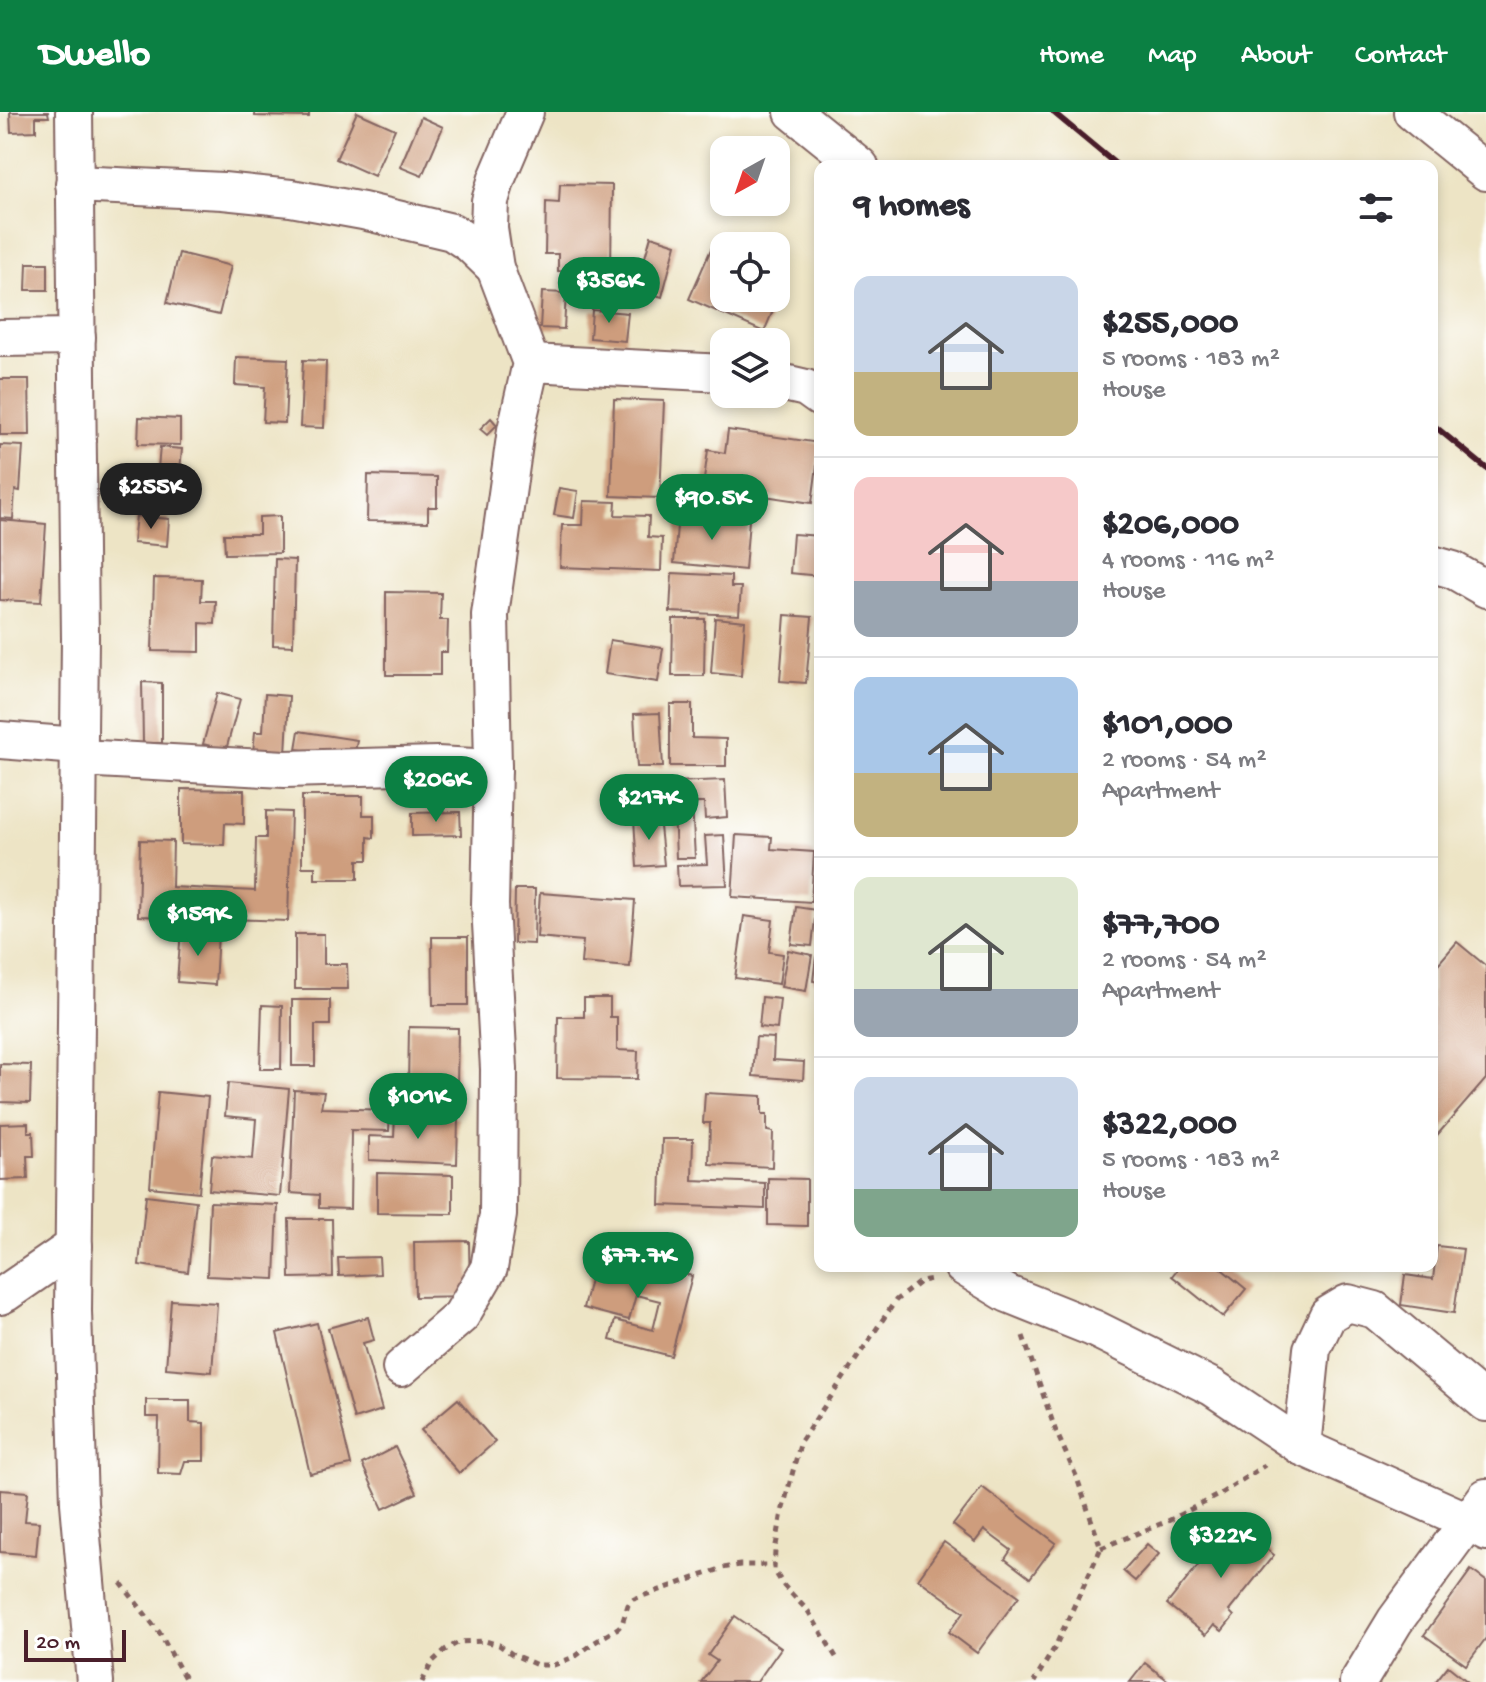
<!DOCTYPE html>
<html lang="en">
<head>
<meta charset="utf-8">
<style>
  :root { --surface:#fff; --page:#f2f2f3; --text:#2b2b33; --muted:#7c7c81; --line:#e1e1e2; --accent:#0b8043 }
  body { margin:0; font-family:"Gochi Hand",sans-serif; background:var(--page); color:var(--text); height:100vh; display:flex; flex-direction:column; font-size:30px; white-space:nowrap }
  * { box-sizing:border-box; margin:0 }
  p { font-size:26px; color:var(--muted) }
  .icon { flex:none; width:44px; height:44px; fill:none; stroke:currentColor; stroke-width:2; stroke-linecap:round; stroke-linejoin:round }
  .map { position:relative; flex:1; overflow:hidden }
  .side { position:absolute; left:814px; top:48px; width:624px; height:1112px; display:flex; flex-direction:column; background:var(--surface); border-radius:16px; box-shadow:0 4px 12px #0003 }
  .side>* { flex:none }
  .needle { width:52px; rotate:220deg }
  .buttons { position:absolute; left:710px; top:24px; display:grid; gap:16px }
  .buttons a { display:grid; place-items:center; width:80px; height:80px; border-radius:16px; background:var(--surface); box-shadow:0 4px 12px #0003; font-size:40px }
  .scale { position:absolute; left:24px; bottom:20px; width:102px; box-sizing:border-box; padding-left:8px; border:4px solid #4a1f2b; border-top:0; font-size:22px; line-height:28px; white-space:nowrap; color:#4a1f2b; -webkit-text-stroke:6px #fff; paint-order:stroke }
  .price { position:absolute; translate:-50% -68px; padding:0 18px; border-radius:28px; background:var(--accent); color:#fff; font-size:26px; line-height:52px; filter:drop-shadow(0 2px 4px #0008) }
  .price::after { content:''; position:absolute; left:50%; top:48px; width:24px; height:18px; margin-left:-12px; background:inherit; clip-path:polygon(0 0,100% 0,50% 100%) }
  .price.active { background:#222; color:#fff }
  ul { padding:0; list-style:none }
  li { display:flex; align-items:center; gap:24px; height:200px; padding:0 40px }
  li+li { border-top:2px solid var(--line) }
  li span { display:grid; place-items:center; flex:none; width:224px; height:160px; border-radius:16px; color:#555 }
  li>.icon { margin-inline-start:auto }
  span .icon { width:96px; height:96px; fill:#fffc; stroke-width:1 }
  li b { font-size:34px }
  h2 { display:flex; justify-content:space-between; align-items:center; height:96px; padding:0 40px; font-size:34px }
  header { display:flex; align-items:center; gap:48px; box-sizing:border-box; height:112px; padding:0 40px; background:var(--accent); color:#fff }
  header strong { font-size:38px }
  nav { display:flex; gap:44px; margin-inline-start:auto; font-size:28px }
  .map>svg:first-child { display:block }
</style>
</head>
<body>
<header>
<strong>Dwello</strong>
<nav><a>Home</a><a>Map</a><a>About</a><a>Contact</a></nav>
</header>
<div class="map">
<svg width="1486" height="1570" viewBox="0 0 1486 1570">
  <rect width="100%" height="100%" fill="#fff"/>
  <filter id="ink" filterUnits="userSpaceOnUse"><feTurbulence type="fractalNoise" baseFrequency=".0125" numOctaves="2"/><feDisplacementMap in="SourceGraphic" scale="16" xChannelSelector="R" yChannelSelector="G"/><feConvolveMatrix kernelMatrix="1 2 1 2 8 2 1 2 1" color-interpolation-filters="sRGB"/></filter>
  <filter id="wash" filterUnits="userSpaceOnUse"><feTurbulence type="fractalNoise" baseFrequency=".006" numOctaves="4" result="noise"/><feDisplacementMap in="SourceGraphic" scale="32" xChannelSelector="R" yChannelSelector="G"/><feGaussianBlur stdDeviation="1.8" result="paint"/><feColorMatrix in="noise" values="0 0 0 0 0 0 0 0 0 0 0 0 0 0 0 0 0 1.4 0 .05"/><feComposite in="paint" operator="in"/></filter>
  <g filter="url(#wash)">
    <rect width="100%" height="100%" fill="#ede4c5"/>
    <g id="blocks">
      <g fill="#ce9d7d">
        <polygon points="10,0 48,0 49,5 36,5 36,19 11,20"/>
        <polygon points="255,0 309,0 309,5 255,4"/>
        <polygon points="357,0 395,17 374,64 336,47"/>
        <polygon points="421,5 443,15 422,64 400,55"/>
        <polygon points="560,72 612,73 611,160 558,159 558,142 545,142 546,90 559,91"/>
        <polygon points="651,124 676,132 662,185 636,177"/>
        <polygon points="711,137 724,142 724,186 776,186 776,183 779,184 764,220 689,187"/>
        <polygon points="179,141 231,154 219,203 167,191"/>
        <polygon points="27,151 48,151 48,178 26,178"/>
        <polygon points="542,180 566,181 564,217 540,216"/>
        <polygon points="592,198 628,201 625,229 590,226"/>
        <polygon points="236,245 288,247 285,311 263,310 265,275 235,273"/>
        <polygon points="303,248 326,249 324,316 300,315"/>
        <polygon points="0,267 29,267 30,323 0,323"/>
        <polygon points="614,287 664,289 660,386 611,384"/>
        <polygon points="139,305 180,307 180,333 138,332"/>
        <polygon points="491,306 497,313 487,323 480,317"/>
        <polygon points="728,318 820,331 812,391 703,375 708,338 725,341"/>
        <polygon points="0,333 23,334 20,379 15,378 13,407 0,406"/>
        <polygon points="160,335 182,337 176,401 154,399"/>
        <polygon points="368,363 437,365 437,395 428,395 428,410 367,409"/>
        <polygon points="559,376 578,379 574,406 554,403"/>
        <polygon points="584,389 616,390 615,403 649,404 648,425 662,426 661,459 560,455 562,413 583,413"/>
        <polygon points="678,401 749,408 745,458 674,451"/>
        <polygon points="136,404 169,407 167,434 133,431"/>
        <polygon points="280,404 280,441 225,442 224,422 259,422 259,405"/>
        <polygon points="0,408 46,412 41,490 0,488"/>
        <polygon points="793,422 820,424 820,464 790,461"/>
        <polygon points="275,447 295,448 293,534 273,533"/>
        <polygon points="672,461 731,464 731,475 741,475 739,503 670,500"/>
        <polygon points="154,466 202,467 201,489 216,489 215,512 200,511 200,540 152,539"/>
        <polygon points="386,480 441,481 440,508 448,508 447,540 440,540 440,563 386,563"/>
        <polygon points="785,503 812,505 806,571 780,569"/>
        <polygon points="715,506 745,509 741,564 711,561"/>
        <polygon points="673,507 705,507 704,564 672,564"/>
        <polygon points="610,528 663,536 658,570 605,562"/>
        <polygon points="142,570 162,571 162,631 143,631"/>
        <polygon points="217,581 240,587 226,638 203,632"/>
        <polygon points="265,582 289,584 286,642 253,641 255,620 263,620"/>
        <polygon points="670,592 692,592 692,626 726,627 726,654 670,654"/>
        <polygon points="660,601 663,655 637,655 634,602"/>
        <polygon points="299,619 357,628 354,646 296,637"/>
        <polygon points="725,668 727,705 705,707 704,691 692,691 695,746 676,746 673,670"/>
        <polygon points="181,677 244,678 244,712 225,711 224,733 181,732"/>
        <polygon points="302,684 363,684 363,703 374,703 374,726 368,725 368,748 358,748 358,767 315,767 315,755 302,755"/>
        <polygon points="266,699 291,700 288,809 138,804 140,728 173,729 172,775 255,779 256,726 266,726"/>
        <polygon points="460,700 461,723 412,724 412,701"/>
        <polygon points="659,705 664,753 637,755 634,707"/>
        <polygon points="724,723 727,773 678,774 677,753 707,752 705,724"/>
        <polygon points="736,723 772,725 771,737 814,740 811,790 732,785"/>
        <polygon points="515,777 535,777 534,832 514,831"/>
        <polygon points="540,781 635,788 630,855 581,851 583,829 537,825"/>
        <polygon points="796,795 816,798 812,834 791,832"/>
        <polygon points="744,804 773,808 769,840 783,842 779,872 735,866"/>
        <polygon points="181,818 218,821 215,873 177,870"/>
        <polygon points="295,822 324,822 324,852 347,852 348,877 295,877"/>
        <polygon points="432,825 468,825 468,893 433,893"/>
        <polygon points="1457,830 1486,854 1486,967 1432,1029 1432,859"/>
        <polygon points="788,838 812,843 806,879 781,875"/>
        <polygon points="816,845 820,846 820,870 813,869"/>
        <polygon points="762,885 780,887 777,917 759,915"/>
        <polygon points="584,886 610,886 610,905 617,905 617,938 638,939 637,967 557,966 558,905 584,905"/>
        <polygon points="292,888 330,888 330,913 315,913 315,954 292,954"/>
        <polygon points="262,893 282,894 281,957 260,957"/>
        <polygon points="409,915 458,916 457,975 408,975"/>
        <polygon points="756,925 774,926 773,948 804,950 803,968 753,964"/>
        <polygon points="0,952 31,953 30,991 0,990"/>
        <polygon points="228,971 289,977 280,1084 209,1078 212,1043 253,1047 256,1007 225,1004"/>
        <polygon points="294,978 324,980 321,996 390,998 389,1019 351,1018 350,1097 319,1096 319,1083 290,1081"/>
        <polygon points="158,980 208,985 199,1080 150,1075"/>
        <polygon points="705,981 762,984 762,1002 767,1002 767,1019 773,1020 772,1055 709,1052 710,1011 703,1011"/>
        <polygon points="395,1004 458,1006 457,1052 369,1048 369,1024 394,1025"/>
        <polygon points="28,1011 28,1020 33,1020 34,1044 27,1044 28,1067 0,1068 0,1012"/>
        <polygon points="662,1027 693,1027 692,1068 765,1071 765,1097 660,1093"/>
        <polygon points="377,1061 453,1063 453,1102 377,1101"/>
        <polygon points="768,1066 807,1067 807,1114 768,1113"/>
        <polygon points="146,1083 196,1089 188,1160 139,1153"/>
        <polygon points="210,1090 278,1093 275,1167 207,1164"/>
        <polygon points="289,1107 332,1107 333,1165 290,1166"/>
        <polygon points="469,1129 470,1184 415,1185 414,1130"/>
        <polygon points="1437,1134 1463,1137 1454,1201 1401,1193 1405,1163 1433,1167"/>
        <polygon points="597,1139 692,1164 671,1244 610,1228 615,1208 653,1218 660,1189 636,1183 629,1208 583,1196"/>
        <polygon points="379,1145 380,1162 339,1164 338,1146"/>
        <polygon points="1180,1154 1218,1154 1246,1177 1223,1205 1172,1164"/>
        <polygon points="171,1188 217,1191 212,1260 166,1256"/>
        <polygon points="368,1205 374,1228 363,1231 382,1298 354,1307 328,1216"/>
        <polygon points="317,1211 351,1353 310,1362 277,1221"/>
        <polygon points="458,1287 495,1330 459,1361 421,1318"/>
        <polygon points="146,1288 190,1288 190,1310 204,1311 204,1349 185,1349 181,1362 158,1361 159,1305 146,1305"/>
        <polygon points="395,1335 417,1381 383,1397 362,1352"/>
        <polygon points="982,1375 1056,1431 1030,1466 1005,1447 1011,1438 984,1418 975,1430 953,1413"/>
        <polygon points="0,1378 28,1380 25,1409 39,1410 36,1443 0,1440"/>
        <polygon points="1233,1410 1274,1443 1229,1499 1234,1504 1222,1519 1214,1513 1206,1523 1167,1492"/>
        <polygon points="944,1430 1019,1484 977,1541 949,1520 964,1500 918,1467"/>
        <polygon points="1147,1432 1159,1442 1135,1469 1123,1459"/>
        <polygon points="1471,1458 1486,1469 1486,1526 1466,1553 1424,1523"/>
        <polygon points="735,1504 781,1536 757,1570 701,1570 717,1549 708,1543"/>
        <polygon points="1145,1551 1170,1570 1130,1570"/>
        <polygon points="1448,1554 1468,1570 1435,1570"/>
      </g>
    </g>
  </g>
  <g filter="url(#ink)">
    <use href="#blocks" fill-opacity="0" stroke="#836461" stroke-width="2"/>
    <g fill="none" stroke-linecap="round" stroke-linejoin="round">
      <g stroke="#836461" stroke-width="40">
        <g id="minor">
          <polyline points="74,0 80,526 73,1199 79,1391 95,1570"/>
          <polyline points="793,0 860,54"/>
          <polyline points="1412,0 1486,60"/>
          <polyline points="74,72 223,79 291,86 363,99 452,120 470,132 495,156"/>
          <polyline points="0,226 77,225"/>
          <polyline points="531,251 724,261"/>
          <polyline points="776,269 806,276 820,286"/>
          <polyline points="1432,452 1453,458 1486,477"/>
          <polyline points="0,628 79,634"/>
          <polyline points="79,646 285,657 437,653 493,656 490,793 499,957 498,1103 489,1156 461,1204 401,1256"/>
          <polyline points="493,656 490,503 516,318 531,251 495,156 489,116 490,89 497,66 525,0"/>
          <polyline points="962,1154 1008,1182 1093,1216 1212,1275 1302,1335 1468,1409 1486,1420"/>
          <polyline points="0,1184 6,1181 74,1134"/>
          <polyline points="1302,1335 1312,1237 1328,1203 1348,1191 1375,1198 1486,1291"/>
          <polyline points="1358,1570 1395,1509 1486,1385"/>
        </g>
      </g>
      <g stroke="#836461" stroke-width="5" stroke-dasharray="6 6" stroke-linecap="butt">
        <polyline points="1053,0 1118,54"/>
        <polyline points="1432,312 1486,356"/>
        <polyline points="1023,1224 1055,1317 1077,1366 1101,1436 1055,1535 1034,1570"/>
        <polyline points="1101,1436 1168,1409 1220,1382 1265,1353"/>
        <polyline points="121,1471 159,1520 187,1570"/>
        <polyline points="836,1545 808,1499 784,1474 774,1458 775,1439 782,1400 801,1329 896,1188 921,1169 932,1167"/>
        <polyline points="422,1570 432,1550 445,1538 459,1530 485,1529 499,1533 512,1542 537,1553 554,1553 576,1544 592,1532 618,1516 622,1512 628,1493 634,1487 723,1456 740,1453 774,1453"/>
      </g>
      <use href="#minor" stroke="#fff" stroke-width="36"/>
      <g stroke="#4a1f2b" stroke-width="6">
        <polyline points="1053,0 1118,54"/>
        <polyline points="1432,312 1486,356"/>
      </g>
    </g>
  </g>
</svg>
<div class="buttons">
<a><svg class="needle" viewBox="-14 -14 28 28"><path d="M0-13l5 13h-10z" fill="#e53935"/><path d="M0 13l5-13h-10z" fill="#7c7c81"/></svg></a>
<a><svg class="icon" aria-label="locate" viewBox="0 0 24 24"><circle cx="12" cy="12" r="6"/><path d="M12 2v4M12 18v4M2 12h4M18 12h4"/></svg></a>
<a><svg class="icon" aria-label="layers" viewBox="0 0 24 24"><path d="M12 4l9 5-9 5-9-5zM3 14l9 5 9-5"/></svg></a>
</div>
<div class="scale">20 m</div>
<b class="price" style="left:609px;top:213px">$356K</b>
<b class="price active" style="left:151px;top:419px">$255K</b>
<b class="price" style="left:712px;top:430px">$90.5K</b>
<b class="price" style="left:436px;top:712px">$206K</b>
<b class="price" style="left:649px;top:730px">$217K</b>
<b class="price" style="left:198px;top:846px">$159K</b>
<b class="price" style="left:418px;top:1029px">$101K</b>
<b class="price" style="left:638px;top:1188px">$77.7K</b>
<b class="price" style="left:1221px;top:1468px">$322K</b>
<section class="side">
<h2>9 homes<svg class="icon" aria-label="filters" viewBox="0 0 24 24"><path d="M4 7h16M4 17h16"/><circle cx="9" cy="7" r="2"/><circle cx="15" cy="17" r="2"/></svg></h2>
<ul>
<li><span style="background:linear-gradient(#c9d6e8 60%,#c2b280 0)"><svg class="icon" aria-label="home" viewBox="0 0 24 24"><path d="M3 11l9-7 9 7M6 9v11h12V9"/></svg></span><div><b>$255,000</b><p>5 rooms · 183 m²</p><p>House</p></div></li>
<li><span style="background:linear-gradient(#f6c9c9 65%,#9aa5b1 0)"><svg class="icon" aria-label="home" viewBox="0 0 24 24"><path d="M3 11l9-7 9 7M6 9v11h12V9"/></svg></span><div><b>$206,000</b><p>4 rooms · 116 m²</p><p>House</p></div></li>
<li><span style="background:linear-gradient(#a9c7e8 60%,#c2b280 0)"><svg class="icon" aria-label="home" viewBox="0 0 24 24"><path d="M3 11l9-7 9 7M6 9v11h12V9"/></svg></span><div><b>$101,000</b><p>2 rooms · 54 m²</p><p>Apartment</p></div></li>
<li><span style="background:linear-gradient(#dfe7d0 70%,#9aa5b1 0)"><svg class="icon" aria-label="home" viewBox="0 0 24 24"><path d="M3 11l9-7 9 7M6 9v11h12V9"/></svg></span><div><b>$77,700</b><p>2 rooms · 54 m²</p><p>Apartment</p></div></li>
<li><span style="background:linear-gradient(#c9d6e8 70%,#7fa58c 0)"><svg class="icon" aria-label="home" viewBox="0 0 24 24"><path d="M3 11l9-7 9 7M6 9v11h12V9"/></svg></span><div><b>$322,000</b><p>5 rooms · 183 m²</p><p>House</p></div></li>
</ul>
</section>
</div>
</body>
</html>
